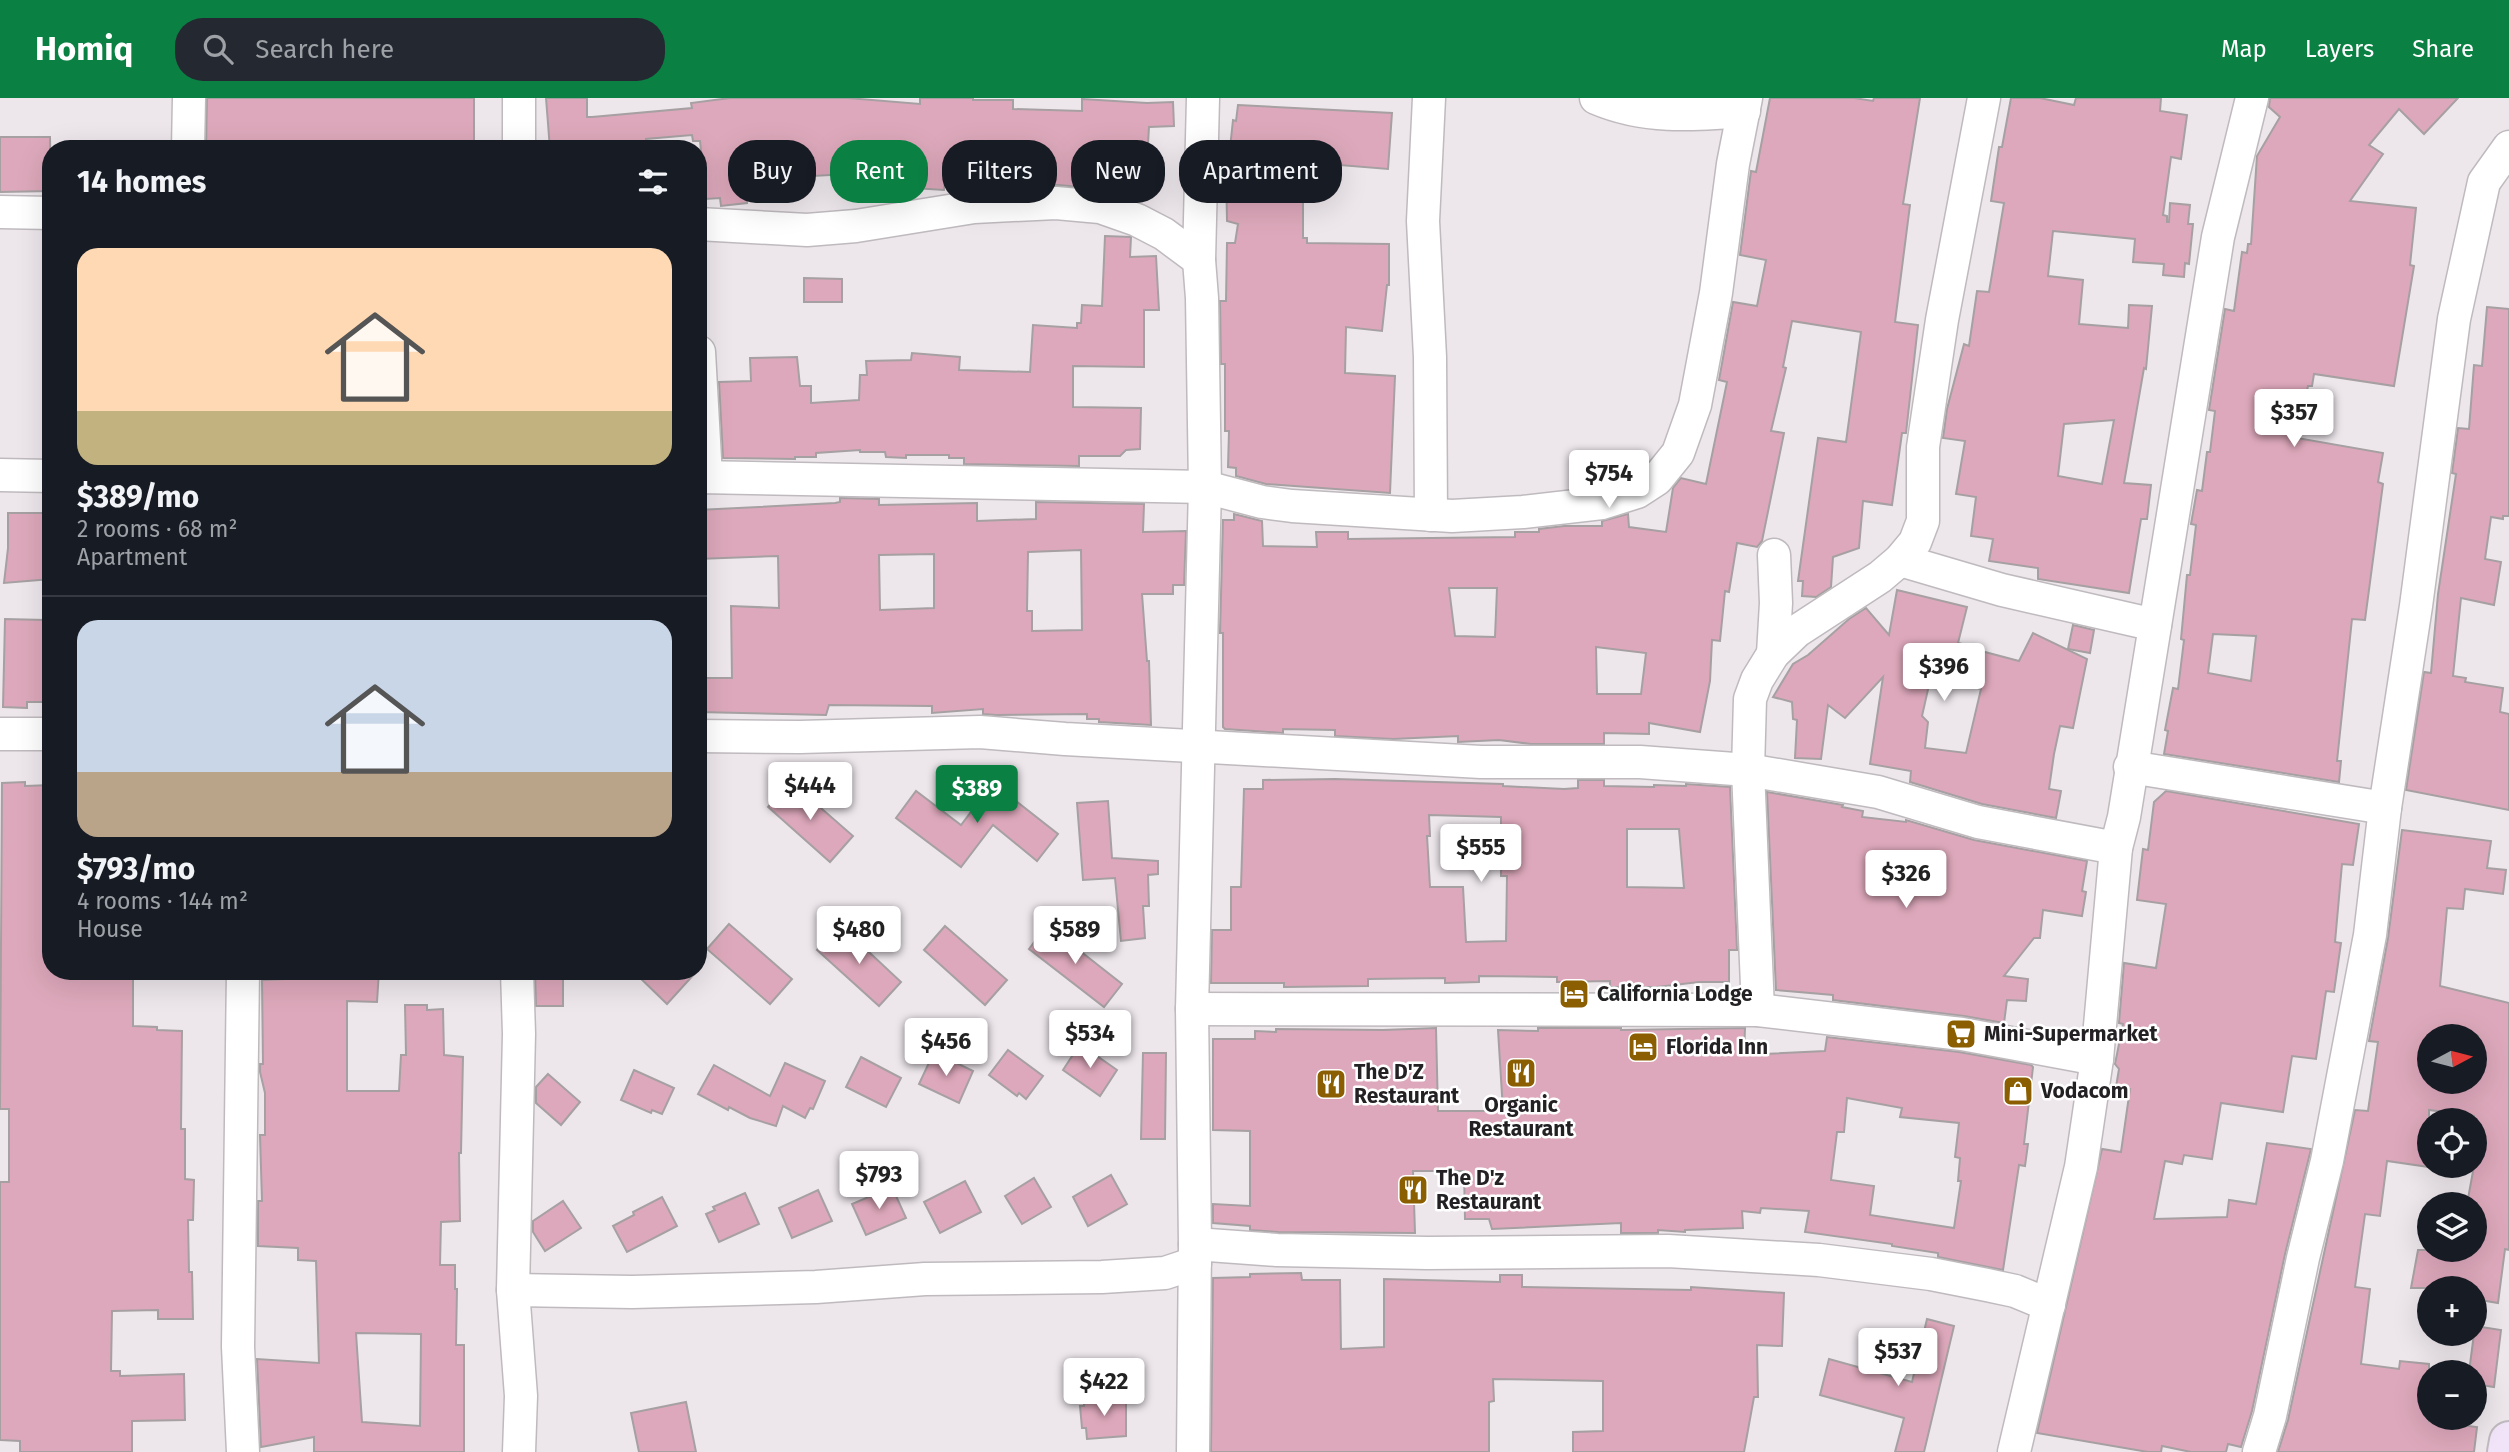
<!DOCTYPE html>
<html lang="en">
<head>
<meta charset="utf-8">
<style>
  :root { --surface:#171b24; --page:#242831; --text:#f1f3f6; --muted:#9ea1a6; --line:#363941; --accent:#0b8043 }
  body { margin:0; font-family:"Fira Sans",sans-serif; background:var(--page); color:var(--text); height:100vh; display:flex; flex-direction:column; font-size:26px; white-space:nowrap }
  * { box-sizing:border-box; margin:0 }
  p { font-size:23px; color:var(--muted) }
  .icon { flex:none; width:38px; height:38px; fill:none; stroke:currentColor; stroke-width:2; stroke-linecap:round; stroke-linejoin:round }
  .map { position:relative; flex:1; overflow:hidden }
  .details { position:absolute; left:42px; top:42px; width:665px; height:840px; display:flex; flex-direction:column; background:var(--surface); border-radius:28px; box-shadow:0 7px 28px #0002 }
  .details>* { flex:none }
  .banner { position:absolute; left:728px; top:42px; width:665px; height:63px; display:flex; gap:14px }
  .needle { width:46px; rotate:83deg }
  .fabs { position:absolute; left:2417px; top:926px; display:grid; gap:14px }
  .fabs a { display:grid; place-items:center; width:70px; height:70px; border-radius:50%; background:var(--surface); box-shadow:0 7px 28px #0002; font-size:35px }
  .price { position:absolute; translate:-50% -60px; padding:0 16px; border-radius:7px; background:#fff; color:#222; font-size:23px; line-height:46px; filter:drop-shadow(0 2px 4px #0008) }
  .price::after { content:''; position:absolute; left:50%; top:42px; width:21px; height:16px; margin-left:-10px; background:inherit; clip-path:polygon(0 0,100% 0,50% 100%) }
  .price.selected { background:var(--accent); color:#fff }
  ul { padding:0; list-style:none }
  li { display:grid; align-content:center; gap:14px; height:371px; padding:0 35px }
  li+li { border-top:2px solid var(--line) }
  li span { display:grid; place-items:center; height:217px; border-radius:21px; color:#555 }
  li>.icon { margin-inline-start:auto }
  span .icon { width:126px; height:126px; fill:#fffc; stroke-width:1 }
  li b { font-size:30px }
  h2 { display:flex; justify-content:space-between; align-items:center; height:84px; padding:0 35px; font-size:30px }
  .tag { padding:0 24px; border-radius:28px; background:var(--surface); box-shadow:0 7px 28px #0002; font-size:24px; line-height:63px }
  .tag.selected { background:var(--accent); color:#fff }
  header { display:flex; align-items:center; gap:42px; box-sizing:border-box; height:98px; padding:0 35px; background:var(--accent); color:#fff }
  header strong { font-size:33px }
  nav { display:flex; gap:38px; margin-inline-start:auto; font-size:24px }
  .search { width:490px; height:63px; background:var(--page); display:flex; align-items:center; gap:18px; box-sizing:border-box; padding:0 24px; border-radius:28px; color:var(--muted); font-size:26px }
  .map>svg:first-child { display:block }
</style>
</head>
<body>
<header>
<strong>Homiq</strong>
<div class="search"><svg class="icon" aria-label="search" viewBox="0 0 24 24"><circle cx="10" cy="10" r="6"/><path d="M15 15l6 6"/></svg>Search here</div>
<nav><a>Map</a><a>Layers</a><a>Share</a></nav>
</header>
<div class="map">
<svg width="2509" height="1354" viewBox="0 0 2509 1354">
  <rect width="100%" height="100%" fill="#ede7ec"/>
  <g fill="#dda8bb" stroke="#a6a0a2" stroke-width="2" fill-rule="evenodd">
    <polygon points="207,0 474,0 474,51 206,51"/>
    <polygon points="546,0 587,0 587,19 592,19 692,10 691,5 730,0 848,0 920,6 920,0 973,0 973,2 1013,2 1013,11 1082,13 1082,1 1147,5 1173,4 1174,28 1149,29 1145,95 1123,92 1122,97 1102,91 1058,87 1025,88 1025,71 971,68 971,83 945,83 944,92 913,90 913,88 865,85 866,75 813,78 812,62 744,69 747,105 721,108 720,100 706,101 700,43 693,43 692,37 646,41 647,51 550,51"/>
    <path d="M1770 0H1854L1873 3 1874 0H1920L1903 106 1910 107 1895 224 1918 227 1906 335H1902L1892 407 1863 403 1859 450 1833 459 1831 489 1816 499 1802 498 1803 483H1798L1818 340 1846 344 1861 234 1792 223 1783 269 1786 270 1771 333 1784 335 1762 443 1757 449 1737 445 1729 494 1725 493 1720 543 1712 542 1710 583 1700 634 1649 625V636L1604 635V646H1531L1499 642 1458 644V638L1393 641 1335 638V632L1283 631V635L1225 631 1223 629V535H1220L1223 422H1234V416L1262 423 1263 448 1317 449 1316 434H1348V441L1515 439V434H1539V431L1564 428H1602V423L1628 416 1629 429 1666 434 1673 390 1681 380 1706 386 1727 284 1719 282 1733 204 1757 208 1766 162 1740 157 1751 73 1756 74ZM1449 490H1497L1495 539 1455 538ZM1596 549 1646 555 1641 596H1597Z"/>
    <path d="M2011 0H2040L2074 7 2076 0H2161L2160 13 2187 17 2181 61 2171 59 2163 117 2167 118V124H2169L2170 105 2190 107 2188 126H2193L2189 166 2185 165 2184 179 2163 177 2164 166 2133 164 2135 141 2053 133 2048 178 2083 182 2079 226 2128 230 2129 207 2152 208 2146 271 2144 270 2124 385 2151 387 2147 421H2141L2129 495 2038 481V470L1989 463 1993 441 1971 438 1976 399 1956 396 1965 343 1943 340 1947 311 1964 246 1969 248 1977 193 1989 194 2004 105 1991 103 1999 49H2002ZM2114 322 2102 386 2058 378 2064 326Z"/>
    <path d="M2270 0H2458L2424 36 2399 11 2369 47 2383 56 2350 103 2416 110 2410 167 2414 168 2394 288 2314 276 2312 288H2308L2297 340 2383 355 2378 384 2383 386 2365 522 2352 521 2337 663H2341L2339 684 2164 656 2168 633 2165 632 2173 590 2178 591 2184 542 2181 541 2187 477H2190L2196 427 2191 426 2197 392 2202 393 2207 354H2210L2215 313 2209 312 2225 211 2234 213 2242 154 2247 155 2248 146H2251L2257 58 2280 19 2269 9ZM2213 536 2256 538 2251 583 2208 575Z"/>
    <polygon points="1238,7 1392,15 1388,71 1303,64 1303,140 1307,140 1307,145 1389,146 1389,187 1387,187 1382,233 1346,229 1345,275 1395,278 1390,395 1266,386 1236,378 1236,370 1228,369 1229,333 1225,333 1225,266 1221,266 1220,203 1226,203 1227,145 1235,145 1238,126 1227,123 1226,69 1228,69 1233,22 1236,23"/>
    <polygon points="0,39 50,39 51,93 0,94"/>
    <polygon points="1105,138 1131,139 1130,159 1156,158 1159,212 1144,212 1144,269 1073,268 1073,309 1141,310 1140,351 1126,352 1120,358 1079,358 1079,368 964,366 964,360 949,360 949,357 906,357 906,360 886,359 885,354 860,354 860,352 816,355 816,359 795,359 795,361 723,360 719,284 751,283 750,260 797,259 800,288 811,288 811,305 859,302 860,277 867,277 866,263 911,262 912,255 960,259 959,272 1030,274 1033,227 1077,230 1077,225 1081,225 1082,207 1102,208"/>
    <polygon points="804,180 842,181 842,204 804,204"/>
    <polygon points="2487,209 2509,211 2509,418 2503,418 2503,421 2491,419 2485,461 2501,464 2494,507 2461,500 2453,578 2466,580 2465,584 2503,590 2500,614 2509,616 2509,712 2406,692 2424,574 2431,575 2438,496 2456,376 2452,375 2458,330 2469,331 2474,267 2482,268"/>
    <path d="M840 400 879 401V407L977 405V423L1036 421V404L1144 406 1143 434 1186 433 1184 487H1173V496H1142L1147 563H1149L1151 627 1099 624V621H1087V616L996 617 983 616V611L932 615V608L829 607 826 617 698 614V580H732L731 508 779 510 778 458 698 461V412L835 405 840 404ZM1081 452 1082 532 1032 533V513H1027L1028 454ZM934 456V510L880 512 879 457Z"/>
    <polygon points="8,415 51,415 51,481 4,485 8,450"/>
    <path d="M1897 492 1967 509 1958 545 1971 548 1970 550 2019 563 2033 535 2087 561 2073 630 2060 628 2054 656 2049 691 2061 693 2056 720 1982 706 1910 684 1911 673 1870 666 1883 579 1845 620 1828 607 1821 661 1795 660 1797 622 1793 621 1792 604 1773 599 1793 566 1808 557 1849 521 1866 510 1889 537ZM1931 578 1981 591 1966 655 1925 650 1928 624 1922 618Z"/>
    <polygon points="5,521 45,522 43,604 27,604 27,610 3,609"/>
    <polygon points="2073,527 2094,532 2090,555 2068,551"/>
    <path d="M1335 681 1503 686V688L1564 691 1578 690V682H1604V688L1654 689V687L1686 688V686L1730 689 1737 852H1729V884H1699L1657 889H1610V883L1557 884V879L1479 878V884L1445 885V880L1368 881V888L1284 889V885H1211L1212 832H1231V789H1241L1244 691H1263V682ZM1429 717 1501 719V778H1507L1506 843 1466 844 1463 789H1430L1427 738H1430ZM1627 731H1679L1684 790 1627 789Z"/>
    <polygon points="790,683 853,738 830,764 768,709"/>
    <polygon points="25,684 25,688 51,687 51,873 133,873 133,928 157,929 157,932 182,933 181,1031 185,1031 185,1081 194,1082 193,1122 188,1122 189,1174 192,1174 193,1221 158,1221 158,1212 112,1213 111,1273 120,1273 120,1278 184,1276 185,1322 132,1323 132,1354 20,1354 20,1343 0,1342 0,1084 9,1084 9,1011 0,1011 2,685"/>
    <polygon points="993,685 1058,736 1037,763 993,727 961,769 896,720 916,693 961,727"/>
    <polygon points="2166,693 2359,726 2353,767 2342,766 2335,844 2341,845 2334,894 2326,893 2316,961 2292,958 2283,1014 2221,1005 2212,1061 2184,1057 2182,1066 2165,1063 2154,1121 2227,1119 2229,1102 2256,1106 2267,1045 2311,1051 2285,1156 2252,1313 2241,1349 2228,1346 2226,1354 2191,1354 2162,1348 2161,1354 2148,1354 2037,1335 2102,1051 2121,1054 2130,991 2116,989 2119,971 2115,966 2123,926 2119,925 2124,865 2156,870 2166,806 2137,802 2143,751 2148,752 2154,704"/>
    <polygon points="1767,694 1843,707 1842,709 1863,713 1862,719 1906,724 1906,722 1974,742 2087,763 2082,793 2086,794 2082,818 2043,812 2040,840 2034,840 2004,878 2028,881 2026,903 2007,902 2004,925 1964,918 1833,902 1833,897 1776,892"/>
    <polygon points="1108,703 1112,760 1158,763 1158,776 1148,777 1149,808 1143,808 1145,840 1121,843 1115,780 1083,782 1077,705"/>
    <path d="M2402 732 2491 743 2487 770 2506 772 2503 796 2465 791 2463 811 2447 810 2440 888 2509 905V1152L2505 1151 2498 1205 2474 1201V1190H2411L2418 1152H2474V1106H2467L2474 1068V1018L2429 1012V1069L2387 1063 2380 1118 2365 1116 2355 1189 2370 1191 2361 1266 2399 1271 2400 1263 2429 1266V1323L2477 1329 2474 1354H2278L2288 1322 2355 1012 2368 1013 2378 944 2369 943 2388 840ZM2429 938H2478L2474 956V984H2429Z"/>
    <polygon points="729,826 792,881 770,906 707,851"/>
    <polygon points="840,827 901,884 879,908 817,852"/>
    <polygon points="1047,827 1122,886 1104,909 1029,851"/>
    <polygon points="945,828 1007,882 985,907 924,852"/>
    <path d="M308 873H379L377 904 347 903V993H399L401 957H406L405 907H427V912L443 911 444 957 463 959 461 1055H459L460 1123 441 1124 440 1167H455V1191H457L456 1247H464V1354H314V1339L261 1349 257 1261 319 1265 316 1163 298 1162V1150L258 1148V1103H262L260 1037H265V995L260 974V966H263L262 882 308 880ZM356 1235 421 1236 420 1328 362 1324Z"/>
    <polygon points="535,873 563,873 563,908 536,908"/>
    <polygon points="633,873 697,873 667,906"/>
    <path d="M1436 930 1438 1013H1503L1498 932 1538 933V930H1621V932L1745 930 1744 957 1825 953 1827 939 1959 954 2031 967 2033 969 2024 1046H2028L2025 1068 2019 1067 2003 1172 1938 1159V1155L1892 1148V1146L1805 1134 1809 1113 1761 1110 1760 1115 1742 1113 1743 1130 1685 1132V1134L1658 1132V1135H1621V1125L1492 1131 1489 1121H1465L1464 1073H1413L1415 1135 1278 1134 1250 1132V1128L1213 1125V1106L1250 1108V1033L1213 1032V941H1255V933L1276 934V931L1383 932ZM1847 1000 1902 1010 1900 1019 1959 1025 1955 1059 1960 1060 1958 1083H1961L1954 1130 1870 1117 1874 1088 1831 1082 1837 1034H1844Z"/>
    <polygon points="1080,946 1117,972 1100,998 1063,972"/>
    <polygon points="1008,952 1043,978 1026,1001 1019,995 1017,998 989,977"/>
    <polygon points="934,954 973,973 959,1005 919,986"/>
    <polygon points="1143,955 1166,955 1165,1041 1141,1041"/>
    <polygon points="861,959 901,980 886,1009 846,989"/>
    <polygon points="785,965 825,983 813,1011 810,1010 805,1020 783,1008 776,1028 750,1020 729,1009 728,1012 698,996 714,967 770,998"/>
    <polygon points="634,972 674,990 662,1016 652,1012 651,1015 621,1002"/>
    <polygon points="548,976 580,1004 561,1027 536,1005 536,989"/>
    <polygon points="1111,1077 1127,1106 1088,1128 1073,1099"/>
    <polygon points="1034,1080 1051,1109 1022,1126 1005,1098"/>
    <polygon points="965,1083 981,1114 940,1135 924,1104"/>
    <polygon points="892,1089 906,1120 866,1137 852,1106"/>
    <polygon points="818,1092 832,1123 792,1140 779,1110"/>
    <polygon points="745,1095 759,1126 719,1144 706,1116 715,1112 713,1109"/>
    <polygon points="662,1099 677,1128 627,1154 613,1128 634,1117 633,1114"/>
    <polygon points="563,1103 581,1130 545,1153 533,1134 533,1123"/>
    <polygon points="1301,1175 1302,1182 1340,1182 1341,1251 1384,1249 1384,1181 1500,1184 1500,1177 1522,1177 1522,1189 1691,1192 1691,1189 1784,1195 1782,1248 1757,1247 1758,1299 1754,1299 1744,1354 1573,1354 1573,1334 1603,1333 1603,1283 1493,1281 1494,1303 1489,1304 1489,1354 1211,1354 1213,1180 1250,1179 1250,1176"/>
    <polygon points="1927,1221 1954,1228 1924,1354 1895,1354 1904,1320 1820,1297 1829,1261 1912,1284"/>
    <polygon points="2475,1228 2501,1232 2494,1289 2474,1286 2474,1274 2469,1274"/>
    <polygon points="1126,1300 1126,1338 1087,1341 1086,1330 1082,1330 1080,1308 1084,1308 1084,1304"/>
    <polygon points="686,1304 696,1354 639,1354 631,1315"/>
  </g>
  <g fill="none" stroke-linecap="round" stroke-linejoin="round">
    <g stroke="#bfbabe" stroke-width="35">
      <g id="street">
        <polyline points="1429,0 1423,123 1430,259 1431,417"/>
        <path d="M1596 0C1645 21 1692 17 1744 13"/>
        <polyline points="188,51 189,0"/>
        <polyline points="519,51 519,0"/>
        <polyline points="0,114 51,115"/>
        <polyline points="698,126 807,132 856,128 974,109 1056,105 1100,109 1137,122 1164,136 1199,162"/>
        <polyline points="699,254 706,379"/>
        <polyline points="0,377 51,378"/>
        <polyline points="698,379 1205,389 1262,404 1292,408 1452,418 1523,414 1602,405 1637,394 1657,381 1678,355 1695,307 1716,195 1733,66 1746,0"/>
        <polyline points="1900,462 2002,492 2155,527"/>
        <polyline points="1773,556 1776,505 1774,457"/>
        <polyline points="0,636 51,636"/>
        <polyline points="698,638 800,639 980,634 1065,641 1481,664 1640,664 1748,672 1878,694 1978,724 2116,750"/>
        <polyline points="2130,669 2385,710"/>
        <polyline points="243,873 238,1249 243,1354"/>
        <polyline points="517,873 519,936 513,1192 521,1298 519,1354"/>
        <polyline points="1192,911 1758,912 1962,936 2097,961"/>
        <polyline points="1758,912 1748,672 1750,601 1757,582 1773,556 1797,533 1880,479 1900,462 1915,444 1923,423 1923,349 1942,222 1984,0"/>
        <polyline points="1195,1146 1277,1152 1427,1155 1668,1153 1819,1162 1931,1176 1987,1187 2015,1193 2049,1207"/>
        <polyline points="513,1192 632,1194 816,1189 925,1181 1102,1179 1165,1175 1195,1165"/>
        <polyline points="1193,1354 1195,1146 1192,911 1205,389 1202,200 1199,162 1203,0"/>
        <polyline points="2014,1354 2081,1069 2097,961 2116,750 2124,719 2218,139 2252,0"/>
        <polyline points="2259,1354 2270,1318 2303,1160 2327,1063 2370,837 2385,710 2416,508 2454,221 2484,84 2509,49"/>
      </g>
    </g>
    <g stroke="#bfbabe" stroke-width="42">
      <polyline id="secondary" points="2507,1354 2509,1343"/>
    </g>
    <use href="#street" stroke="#fff" stroke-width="32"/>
    <use href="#secondary" stroke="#f1e3f8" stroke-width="38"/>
  </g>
  <defs>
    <g id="hotel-square" transform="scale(1.575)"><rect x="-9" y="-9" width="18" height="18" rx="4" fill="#8a5e01" stroke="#fff"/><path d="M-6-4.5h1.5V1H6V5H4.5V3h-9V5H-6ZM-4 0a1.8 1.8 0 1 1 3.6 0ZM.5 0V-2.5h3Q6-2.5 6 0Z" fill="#fff"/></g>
    <g id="supermarket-square" transform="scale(1.575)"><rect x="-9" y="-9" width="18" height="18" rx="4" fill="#8a5e01" stroke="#fff"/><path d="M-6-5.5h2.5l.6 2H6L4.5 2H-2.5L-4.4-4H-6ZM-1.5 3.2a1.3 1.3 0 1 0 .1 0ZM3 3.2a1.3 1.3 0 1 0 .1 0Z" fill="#fff"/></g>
    <g id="restaurant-square" transform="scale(1.575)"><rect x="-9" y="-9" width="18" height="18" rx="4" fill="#8a5e01" stroke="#fff"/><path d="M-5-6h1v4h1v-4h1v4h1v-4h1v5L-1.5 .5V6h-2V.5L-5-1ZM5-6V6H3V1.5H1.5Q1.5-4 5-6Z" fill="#fff"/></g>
    <g id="shop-square" transform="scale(1.575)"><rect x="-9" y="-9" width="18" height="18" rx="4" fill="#8a5e01" stroke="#fff"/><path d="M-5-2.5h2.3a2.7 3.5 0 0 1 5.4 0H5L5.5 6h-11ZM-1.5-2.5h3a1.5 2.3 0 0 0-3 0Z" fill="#fff"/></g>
  </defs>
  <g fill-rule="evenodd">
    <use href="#hotel-square" x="1574" y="896"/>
    <use href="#supermarket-square" x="1961" y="936"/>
    <use href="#hotel-square" x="1643" y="949"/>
    <use href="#restaurant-square" x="1521" y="975"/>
    <use href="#restaurant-square" x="1331" y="986"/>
    <use href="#shop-square" x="2018" y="993"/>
    <use href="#restaurant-square" x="1413" y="1092"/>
  </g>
  <g text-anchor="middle" stroke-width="5" stroke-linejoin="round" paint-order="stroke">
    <g font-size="21" font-weight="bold" fill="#232123" stroke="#fff" text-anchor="start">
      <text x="1597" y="903">California Lodge</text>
      <text x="1984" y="943">Mini-Supermarket</text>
      <text x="1666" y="956">Florida Inn</text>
      <text x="1354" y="981">The D'Z<tspan x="1354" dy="24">Restaurant</tspan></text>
      <text x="2041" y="1000">Vodacom</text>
      <text x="1521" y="1014" text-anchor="middle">Organic<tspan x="1521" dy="24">Restaurant</tspan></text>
      <text x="1436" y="1087">The D'z<tspan x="1436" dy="24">Restaurant</tspan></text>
    </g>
  </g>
</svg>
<div class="fabs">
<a><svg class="needle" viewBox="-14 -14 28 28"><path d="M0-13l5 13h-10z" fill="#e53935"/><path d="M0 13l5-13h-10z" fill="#9ea1a6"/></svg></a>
<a><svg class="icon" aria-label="locate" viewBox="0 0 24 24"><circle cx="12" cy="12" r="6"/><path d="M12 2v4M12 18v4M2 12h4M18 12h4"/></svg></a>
<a><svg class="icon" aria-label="layers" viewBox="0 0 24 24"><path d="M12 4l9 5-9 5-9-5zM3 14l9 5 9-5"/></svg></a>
<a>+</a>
<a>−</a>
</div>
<b class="price" style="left:2294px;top:351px">$357</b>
<b class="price" style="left:1609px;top:412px">$754</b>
<b class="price" style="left:1944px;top:605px">$396</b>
<b class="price" style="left:810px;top:724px">$444</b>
<b class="price selected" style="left:977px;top:727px">$389</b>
<b class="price" style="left:1481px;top:786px">$555</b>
<b class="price" style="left:1906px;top:812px">$326</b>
<b class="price" style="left:859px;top:868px">$480</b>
<b class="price" style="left:1075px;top:868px">$589</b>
<b class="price" style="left:1090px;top:972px">$534</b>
<b class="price" style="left:946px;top:980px">$456</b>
<b class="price" style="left:879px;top:1113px">$793</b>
<b class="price" style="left:1898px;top:1290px">$537</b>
<b class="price" style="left:1104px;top:1320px">$422</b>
<div class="banner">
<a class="tag">Buy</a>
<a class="tag selected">Rent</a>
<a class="tag">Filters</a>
<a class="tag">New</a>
<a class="tag">Apartment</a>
</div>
<section class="details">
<h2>14 homes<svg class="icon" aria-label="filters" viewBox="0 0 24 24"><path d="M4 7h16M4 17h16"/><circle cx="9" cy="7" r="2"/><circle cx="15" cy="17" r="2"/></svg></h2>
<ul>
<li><span style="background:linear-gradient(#ffd9b3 75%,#c2b280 0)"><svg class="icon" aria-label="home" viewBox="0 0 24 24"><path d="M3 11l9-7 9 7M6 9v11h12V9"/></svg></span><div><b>$389/mo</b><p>2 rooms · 68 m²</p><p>Apartment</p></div></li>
<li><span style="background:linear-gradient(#c9d6e8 70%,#b9a48a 0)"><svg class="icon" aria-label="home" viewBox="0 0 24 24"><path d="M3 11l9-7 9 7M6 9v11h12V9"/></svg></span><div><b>$793/mo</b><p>4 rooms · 144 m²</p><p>House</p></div></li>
</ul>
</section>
</div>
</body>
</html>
